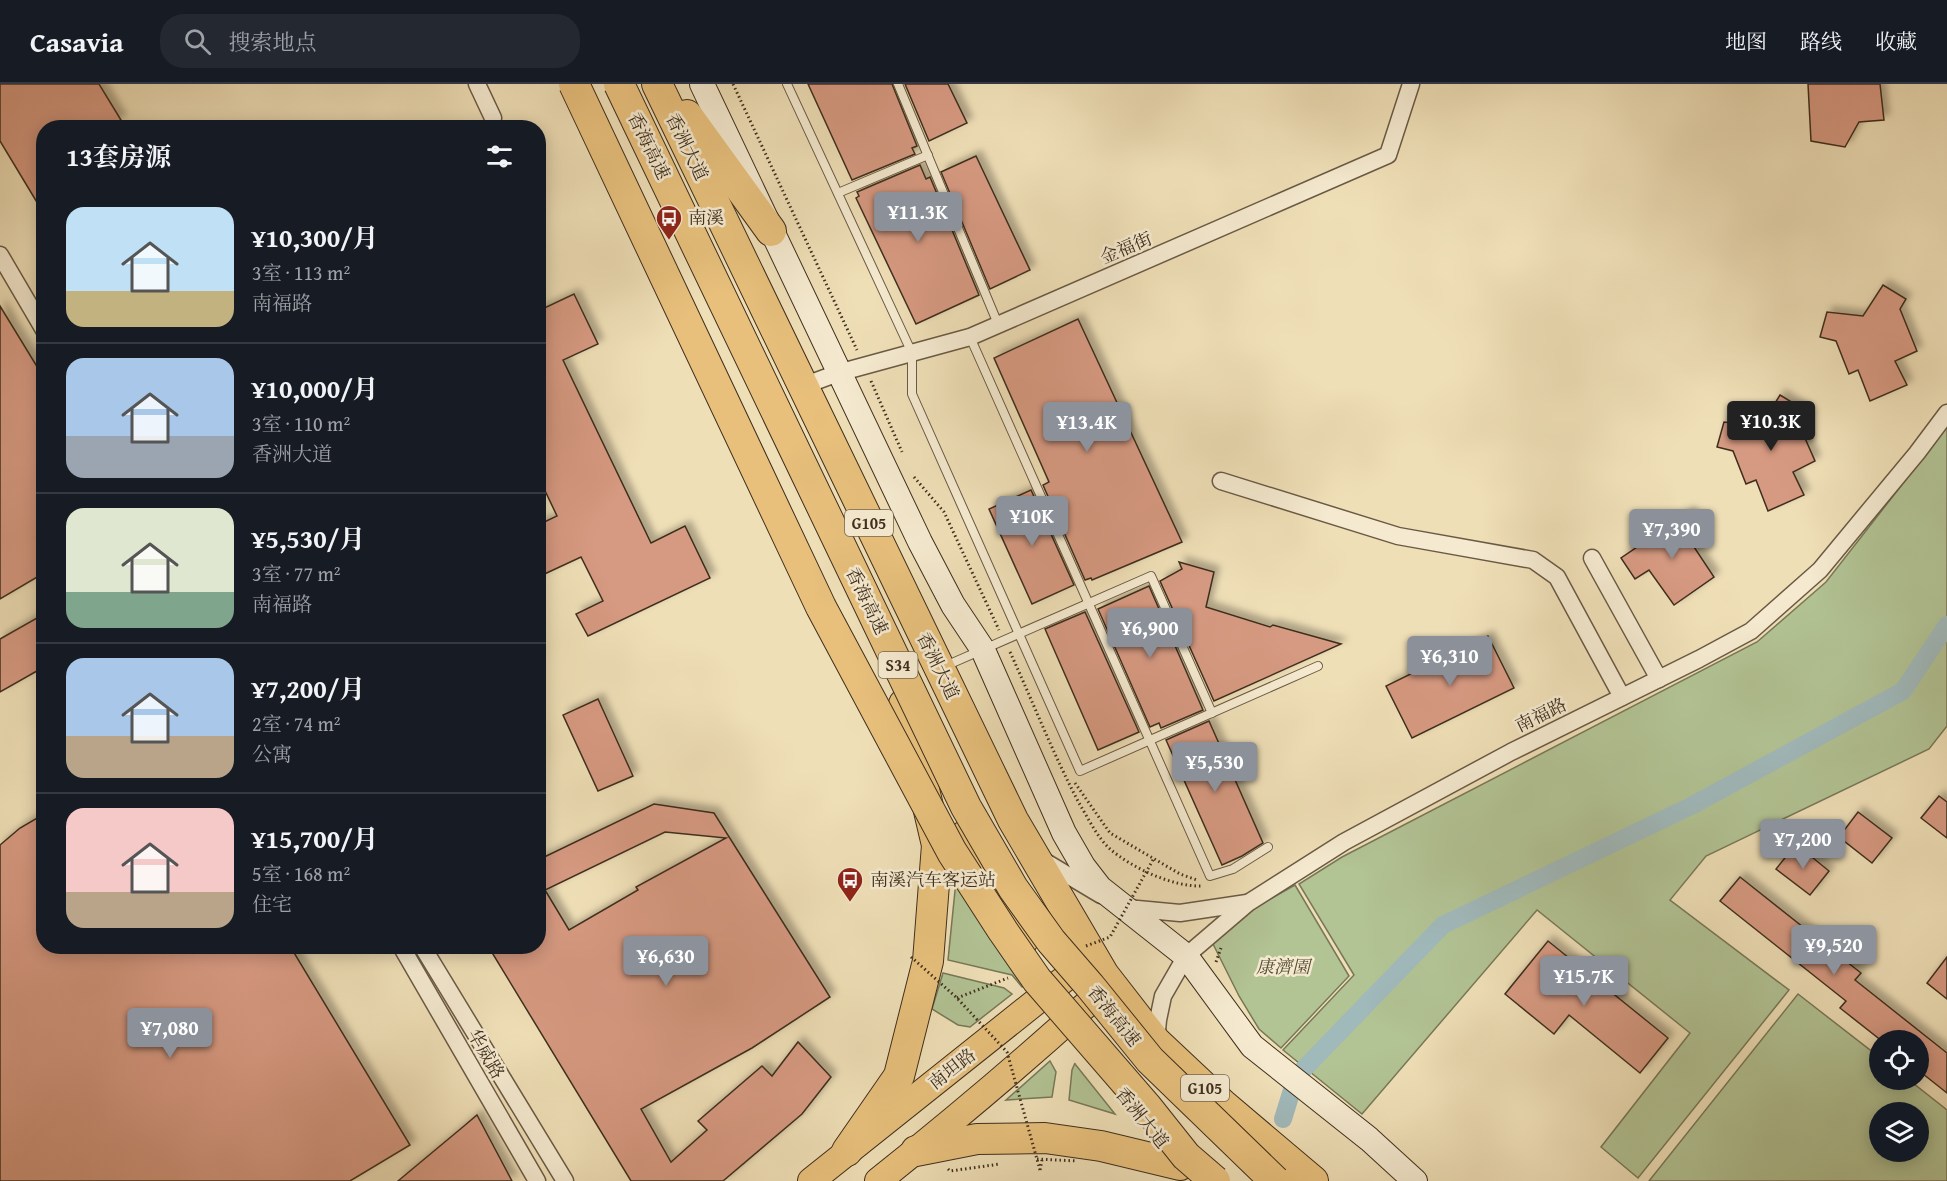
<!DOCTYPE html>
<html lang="zh">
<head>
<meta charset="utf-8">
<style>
  :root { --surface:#171b24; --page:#242831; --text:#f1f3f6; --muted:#9ea1a6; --line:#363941; --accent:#8c9099 }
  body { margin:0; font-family:"Gentium Book Plus","Noto Serif SC",serif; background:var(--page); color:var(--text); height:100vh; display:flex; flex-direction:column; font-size:22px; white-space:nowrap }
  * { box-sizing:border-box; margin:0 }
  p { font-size:20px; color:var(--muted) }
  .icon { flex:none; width:33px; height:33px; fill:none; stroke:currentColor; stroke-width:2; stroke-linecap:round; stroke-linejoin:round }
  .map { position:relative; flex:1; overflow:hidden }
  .sheet { position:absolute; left:36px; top:36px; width:510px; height:834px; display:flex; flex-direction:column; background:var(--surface); border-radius:24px; box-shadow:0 3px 15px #0003 }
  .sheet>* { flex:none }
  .tools { position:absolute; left:1869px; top:946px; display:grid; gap:12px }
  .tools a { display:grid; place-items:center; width:60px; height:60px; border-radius:50%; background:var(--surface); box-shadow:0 3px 15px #0003; font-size:30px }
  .price { position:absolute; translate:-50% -51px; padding:0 14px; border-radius:6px; background:var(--accent); color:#fff; font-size:20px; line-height:39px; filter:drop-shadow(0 2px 3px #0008) }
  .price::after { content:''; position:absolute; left:50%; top:36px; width:18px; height:14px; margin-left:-9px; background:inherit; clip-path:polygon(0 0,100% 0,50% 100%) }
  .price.on { background:#222; color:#fff }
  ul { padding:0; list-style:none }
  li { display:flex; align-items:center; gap:18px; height:150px; padding:0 30px }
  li+li { border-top:2px solid var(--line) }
  li span { display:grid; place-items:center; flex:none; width:168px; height:120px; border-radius:18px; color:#555 }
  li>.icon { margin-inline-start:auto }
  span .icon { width:72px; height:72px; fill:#fffc; stroke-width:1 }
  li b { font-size:26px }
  h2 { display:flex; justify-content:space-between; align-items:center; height:72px; padding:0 30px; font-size:26px }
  header { display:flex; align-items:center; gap:36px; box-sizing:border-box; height:84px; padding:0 30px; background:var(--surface); border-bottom:2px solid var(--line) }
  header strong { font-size:28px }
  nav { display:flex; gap:33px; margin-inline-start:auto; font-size:21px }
  .search { width:420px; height:54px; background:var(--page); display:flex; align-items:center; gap:15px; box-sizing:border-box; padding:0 21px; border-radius:24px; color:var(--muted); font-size:22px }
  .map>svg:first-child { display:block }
</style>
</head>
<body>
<header>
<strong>Casavia</strong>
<div class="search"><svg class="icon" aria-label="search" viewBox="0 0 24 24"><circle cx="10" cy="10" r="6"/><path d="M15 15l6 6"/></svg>搜索地点</div>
<nav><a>地图</a><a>路线</a><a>收藏</a></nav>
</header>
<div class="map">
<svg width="1947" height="1097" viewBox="0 0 1947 1097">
  <defs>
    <filter id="shadow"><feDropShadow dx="5.5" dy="-5.5" stdDeviation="3" flood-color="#0004"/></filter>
  </defs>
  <rect width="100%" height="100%" fill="#efdfb7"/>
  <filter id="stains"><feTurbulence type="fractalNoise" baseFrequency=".00333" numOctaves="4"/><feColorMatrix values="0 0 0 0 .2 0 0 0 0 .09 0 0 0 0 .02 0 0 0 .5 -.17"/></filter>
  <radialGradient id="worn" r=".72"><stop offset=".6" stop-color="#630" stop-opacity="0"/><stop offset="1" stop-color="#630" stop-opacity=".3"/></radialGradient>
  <g fill="#b2c394" stroke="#787858" stroke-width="1.5" fill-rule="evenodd">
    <polygon points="1947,343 1947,642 1929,665 1706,772 1670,816 1789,906 1638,1094 1601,1063 1690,949 1537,826 1362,1030 1283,966 1354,891 1299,800 1342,773 1757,558 1826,498"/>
    <polygon points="957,787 1025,897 1022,903 1012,891 948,876"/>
    <polygon points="1295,801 1349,892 1281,964 1259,945 1239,912 1213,860 1254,824"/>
    <polygon points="943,889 1004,904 1012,910 970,943 958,941 932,925"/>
    <path d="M1798 910 1879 973 1880 996H1909L1947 1026V1097H1649ZM1880 1029H1918V1068H1880Z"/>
    <polygon points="1050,977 1056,988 1052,1013 1006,1016"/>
    <polygon points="1075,979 1075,980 1115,1030 1069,1016 1072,986"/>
  </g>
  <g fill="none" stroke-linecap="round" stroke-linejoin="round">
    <polyline stroke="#a0b9bb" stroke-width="18" points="1283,1035 1296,993 1443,841 1691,722 1903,607 1947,541"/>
  </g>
  <g fill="#d69981" stroke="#3e2e1d" stroke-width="1.5" fill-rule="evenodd" filter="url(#shadow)">
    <polygon points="0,0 99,0 121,36 104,44 44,44 44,130 0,57"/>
    <polygon points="808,0 892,0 917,62 912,64 915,70 852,96"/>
    <polygon points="905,0 948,0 967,39 929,57"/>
    <polygon points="1808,0 1880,0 1884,36 1859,38 1845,63 1811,57"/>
    <polygon points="976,72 1030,186 990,205 941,88"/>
    <polygon points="920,81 926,95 930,93 979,211 916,240 856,114 859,112 857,108"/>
    <polygon points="1883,201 1906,215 1900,225 1917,267 1895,277 1907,301 1870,317 1858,286 1849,290 1836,257 1820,253 1827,228 1863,232"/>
    <polygon points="574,210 598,260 563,276 651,459 685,442 710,494 588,552 576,530 603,517 581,473 538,493 538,441 557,432 538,392 538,227"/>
    <polygon points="0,222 44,294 44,489 0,515"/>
    <polygon points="1078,235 1182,458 1092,496 1091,494 1085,496 1043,401 1049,398 994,274"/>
    <polygon points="1780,311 1803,325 1797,336 1815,377 1793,388 1804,411 1768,427 1756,396 1746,400 1733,367 1717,363 1724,338 1761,342"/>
    <polygon points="1031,406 1074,501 1032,520 989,425"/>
    <polygon points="1689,428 1703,448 1690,457 1714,493 1674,521 1649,486 1635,495 1621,474"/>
    <polygon points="1179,478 1214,488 1206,523 1270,543 1273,541 1341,560 1214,617 1160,497 1182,485"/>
    <polygon points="1149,502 1203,626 1161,644 1159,639 1150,643 1098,525"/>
    <polygon points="1085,528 1139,648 1098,666 1045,545"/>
    <polygon points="44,530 44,583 0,608 0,555"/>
    <polygon points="1488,552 1514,604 1412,654 1386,602"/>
    <polygon points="598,615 633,692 598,707 563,631"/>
    <polygon points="1209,637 1263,759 1242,772 1222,781 1166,656"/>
    <polygon points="1939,712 1947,718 1947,754 1921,734"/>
    <path d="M654 720 714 729 830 913 752 964 641 1025 671 1078 707 1046 698 1037 762 982 772 992 798 958 831 993 802 1030 723 1097H631L488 862H538V776ZM665 748 726 754 636 803 638 806 569 846 545 806Z"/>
    <polygon points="1858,728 1892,754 1872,779 1839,753"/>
    <polygon points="44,730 44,862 290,862 410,1061 350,1097 0,1097 0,761 20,744"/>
    <polygon points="1796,760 1829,787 1810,811 1776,785"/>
    <polygon points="1740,793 1861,889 1855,896 1947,969 1947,1009 1918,986 1918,957 1882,957 1840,924 1846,917 1720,817"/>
    <polygon points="1548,857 1668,954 1640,989 1569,931 1554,950 1505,910"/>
    <polygon points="1947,873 1947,915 1927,899"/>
    <polygon points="477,1031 512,1097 398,1097 464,1042"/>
  </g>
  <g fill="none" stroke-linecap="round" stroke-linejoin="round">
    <g stroke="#6a5a44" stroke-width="10">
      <g id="lane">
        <polyline points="787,0 912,269 912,310 1080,687 1318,582"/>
        <polyline points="898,0 998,240"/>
        <polyline points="838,109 928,71"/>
        <polyline points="970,253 1210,792 1233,785 1268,763"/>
        <polyline points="943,583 1151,492 1212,629"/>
      </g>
    </g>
    <g stroke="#6a5a44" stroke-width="19">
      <g id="street">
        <polyline points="477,0 493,34"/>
        <polyline points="0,171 44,246"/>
        <polyline points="803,302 838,289 970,253 1388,71 1411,0"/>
        <polyline points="1221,397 1398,452 1533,476 1557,493 1622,613"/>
        <polyline points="1592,474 1659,595"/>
        <polyline points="1044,777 1101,811"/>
        <polyline points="1127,824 1180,829 1247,819"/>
        <polyline points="401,862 537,1097"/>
        <polyline points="422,862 565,1097"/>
        <polyline points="1156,957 1158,936 1163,912 1186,872 1248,819 1344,758 1511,668 1699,575 1751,547 1820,486 1917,369 1947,329"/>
      </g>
    </g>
    <g stroke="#3e2e1d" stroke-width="26">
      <polyline id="secondary" points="702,0 920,458 953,521 983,566 1064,749 1083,782 1100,804 1186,872 1252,962 1369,1055 1415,1097"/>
    </g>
    <g stroke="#3e2e1d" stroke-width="28">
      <g id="primary">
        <polyline points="811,1097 1092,873"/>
        <path d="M878 1097C957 1034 1035 968 1110 899"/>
      </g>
    </g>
    <g stroke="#3e2e1d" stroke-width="32">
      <g id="highway">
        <polyline points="657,0 1013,736 1104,891 1156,958 1222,1020 1313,1097"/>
        <polyline points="687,31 771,147"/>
        <polyline points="966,751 1023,856"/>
        <polyline points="847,1067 899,992 928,877 937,761 904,620"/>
        <polyline points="916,1067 977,1055 1045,1054 1101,1062 1180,1081"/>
      </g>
    </g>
    <g stroke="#3e2e1d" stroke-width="3" stroke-dasharray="1.5 3" stroke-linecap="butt">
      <polyline points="733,0 857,266"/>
      <polyline points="871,297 902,368"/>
      <polyline points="914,393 944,428 999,546"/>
      <path d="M1010 568C1033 618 1053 670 1079 719 1088 734 1097 753 1110 765 1132 784 1173 803 1202 802"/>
      <polyline points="1075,699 1110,749 1180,790 1197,796"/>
      <polyline points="1216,878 1221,864"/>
      <polyline points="948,1085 950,1087 1000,1080"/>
      <polyline points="1040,1086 1042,1076"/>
    </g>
    <use href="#lane" stroke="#f5ead0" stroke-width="8"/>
    <use href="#street" stroke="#f5ead0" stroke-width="16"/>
    <use href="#secondary" stroke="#f5ead0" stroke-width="24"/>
    <use href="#primary" stroke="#e8c07c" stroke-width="26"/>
    <use href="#highway" stroke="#e8c07c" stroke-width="30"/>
    <g stroke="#3e2e1d" stroke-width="32" stroke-linecap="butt">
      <g id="highway-bridge">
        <polyline points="574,0 821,523 952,768 1003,847 1037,896 1147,1023 1186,1072 1215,1097"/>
        <polyline points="619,0 966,723 1013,804 1051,857 1090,902 1150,976 1275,1097"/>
      </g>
    </g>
    <g stroke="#3e2e1d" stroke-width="3" stroke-dasharray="1.5 3" stroke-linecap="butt">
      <polyline points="1086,862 1110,853 1154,774"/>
      <polyline points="911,873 957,914 1007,968 1040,1086"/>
      <polyline points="957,914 1008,894"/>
      <polyline points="1037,1075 1077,1077"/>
    </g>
    <use href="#highway-bridge" stroke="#e8c07c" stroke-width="30"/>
  </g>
  <defs>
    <g id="bus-pin" transform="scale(1.35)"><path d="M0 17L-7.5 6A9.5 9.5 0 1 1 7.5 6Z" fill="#8f2418" stroke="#f5ead0"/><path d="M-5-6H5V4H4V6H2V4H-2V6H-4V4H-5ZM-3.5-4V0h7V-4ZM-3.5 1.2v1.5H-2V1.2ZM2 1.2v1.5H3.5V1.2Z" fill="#fff"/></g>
  </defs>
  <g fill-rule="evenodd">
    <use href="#bus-pin" x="669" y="134"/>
    <use href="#bus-pin" x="850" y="796"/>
  </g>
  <g text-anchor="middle" stroke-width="5" stroke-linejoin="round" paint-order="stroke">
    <g fill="#f5ead0" stroke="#756653" stroke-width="1.5">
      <rect x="845" y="426" width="48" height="26" rx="4.5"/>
      <rect x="878.5" y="568" width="39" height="26" rx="4.5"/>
      <rect x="1181" y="991" width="48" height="26" rx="4.5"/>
    </g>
    <g font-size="16" font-weight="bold" fill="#3e2e1d">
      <text x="869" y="445">G105</text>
      <text x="898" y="587">S34</text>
      <text x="1205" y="1010">G105</text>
    </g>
    <g font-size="18" fill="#3e2e1d" stroke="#f5ead0">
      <text transform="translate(649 62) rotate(64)" y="6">香海高速</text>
      <text transform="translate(687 63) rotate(64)" y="6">香洲大道</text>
      <text transform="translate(1126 164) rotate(-23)" y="6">金福街</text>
      <text transform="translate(867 517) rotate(64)" y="6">香海高速</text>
      <text transform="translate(938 582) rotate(64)" y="6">香洲大道</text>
      <text transform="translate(1541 631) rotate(-26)" y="6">南福路</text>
      <text transform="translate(1114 932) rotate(51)" y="6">香海高速</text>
      <text transform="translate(486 970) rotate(60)" y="6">华威路</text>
      <text transform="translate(952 985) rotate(-38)" y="6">南坦路</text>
      <text transform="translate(1142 1034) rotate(51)" y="6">香洲大道</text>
    </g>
    <g font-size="18" fill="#3e2e1d" stroke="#f5ead0" text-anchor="start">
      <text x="688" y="140">南溪</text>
      <text x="870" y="802">南溪汽车客运站</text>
    </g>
    <g font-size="18" font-style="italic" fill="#554c35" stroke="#f5ead0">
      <text x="1283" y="889">康濟園</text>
    </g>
  </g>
  <rect width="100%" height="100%" filter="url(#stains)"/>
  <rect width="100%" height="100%" fill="url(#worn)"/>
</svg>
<div class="tools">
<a><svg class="icon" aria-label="locate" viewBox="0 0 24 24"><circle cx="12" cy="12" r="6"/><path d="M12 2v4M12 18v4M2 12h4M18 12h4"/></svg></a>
<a><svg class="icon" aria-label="layers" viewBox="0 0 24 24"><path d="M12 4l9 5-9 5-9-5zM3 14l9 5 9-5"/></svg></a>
</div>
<b class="price" style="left:918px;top:159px">¥11.3K</b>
<b class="price on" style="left:1771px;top:368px">¥10.3K</b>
<b class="price" style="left:1087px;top:369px">¥13.4K</b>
<b class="price" style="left:1032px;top:463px">¥10K</b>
<b class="price" style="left:1672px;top:476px">¥7,390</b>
<b class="price" style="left:1150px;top:575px">¥6,900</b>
<b class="price" style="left:1450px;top:603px">¥6,310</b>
<b class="price" style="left:1215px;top:709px">¥5,530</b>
<b class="price" style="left:1803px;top:786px">¥7,200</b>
<b class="price" style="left:1834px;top:892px">¥9,520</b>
<b class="price" style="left:666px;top:903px">¥6,630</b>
<b class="price" style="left:1584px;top:923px">¥15.7K</b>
<b class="price" style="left:170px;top:975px">¥7,080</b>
<section class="sheet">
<h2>13套房源<svg class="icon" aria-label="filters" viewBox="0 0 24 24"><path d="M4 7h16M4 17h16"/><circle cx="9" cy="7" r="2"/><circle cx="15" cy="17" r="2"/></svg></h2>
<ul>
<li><span style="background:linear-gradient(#bfe0f5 70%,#c2b280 0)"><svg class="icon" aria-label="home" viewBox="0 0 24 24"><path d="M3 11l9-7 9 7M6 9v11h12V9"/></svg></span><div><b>¥10,300/月</b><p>3室 · 113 m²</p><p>南福路</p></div></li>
<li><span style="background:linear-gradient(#a9c7e8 65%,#9aa5b1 0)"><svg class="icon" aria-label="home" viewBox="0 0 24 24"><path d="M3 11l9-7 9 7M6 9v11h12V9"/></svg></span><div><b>¥10,000/月</b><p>3室 · 110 m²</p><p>香洲大道</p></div></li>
<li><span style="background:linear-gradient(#dfe7d0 70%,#7fa58c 0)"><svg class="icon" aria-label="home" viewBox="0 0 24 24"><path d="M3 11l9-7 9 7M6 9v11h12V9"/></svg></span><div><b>¥5,530/月</b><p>3室 · 77 m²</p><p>南福路</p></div></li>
<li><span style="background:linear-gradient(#a9c7e8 65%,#b9a48a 0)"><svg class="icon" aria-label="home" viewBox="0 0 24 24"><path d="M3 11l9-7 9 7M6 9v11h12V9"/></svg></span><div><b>¥7,200/月</b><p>2室 · 74 m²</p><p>公寓</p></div></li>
<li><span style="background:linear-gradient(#f6c9c9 70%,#b9a48a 0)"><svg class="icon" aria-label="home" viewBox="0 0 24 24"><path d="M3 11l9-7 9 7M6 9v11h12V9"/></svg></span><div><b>¥15,700/月</b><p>5室 · 168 m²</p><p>住宅</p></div></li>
</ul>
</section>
</div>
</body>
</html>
